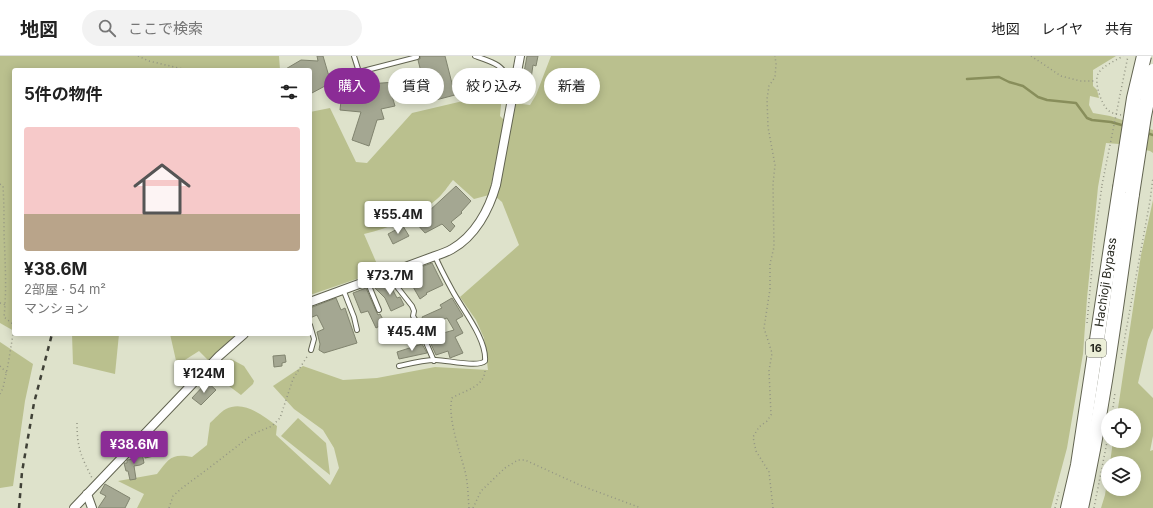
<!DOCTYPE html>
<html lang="ja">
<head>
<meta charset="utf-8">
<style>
  :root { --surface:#fff; --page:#f2f2f2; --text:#222; --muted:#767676; --line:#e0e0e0; --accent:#8b2c96 }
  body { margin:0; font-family:Inter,"Noto Sans JP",sans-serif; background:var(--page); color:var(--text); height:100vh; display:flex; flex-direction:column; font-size:15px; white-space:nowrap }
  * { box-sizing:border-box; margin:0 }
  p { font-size:13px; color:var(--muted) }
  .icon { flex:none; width:22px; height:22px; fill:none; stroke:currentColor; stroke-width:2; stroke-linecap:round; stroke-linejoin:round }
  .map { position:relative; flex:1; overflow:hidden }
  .drawer { position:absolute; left:12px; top:12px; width:300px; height:268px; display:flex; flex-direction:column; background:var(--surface); border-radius:4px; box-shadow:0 2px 10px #0003 }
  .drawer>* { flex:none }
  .hud { position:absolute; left:324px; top:12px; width:380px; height:36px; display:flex; gap:8px }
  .buttons { position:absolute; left:1101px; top:352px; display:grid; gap:8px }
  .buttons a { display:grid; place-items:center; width:40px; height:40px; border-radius:50%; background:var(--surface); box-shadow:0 2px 10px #0003; font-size:20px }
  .price { position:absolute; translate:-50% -34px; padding:0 9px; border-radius:4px; background:#fff; color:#222; font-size:13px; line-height:26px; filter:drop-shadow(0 1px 2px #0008) }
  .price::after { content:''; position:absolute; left:50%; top:24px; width:12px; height:9px; margin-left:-6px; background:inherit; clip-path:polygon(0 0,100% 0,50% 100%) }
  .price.selected { background:var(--accent); color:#fff }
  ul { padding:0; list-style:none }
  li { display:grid; align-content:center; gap:8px; height:212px; padding:0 12px }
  li span { display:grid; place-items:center; height:124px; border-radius:4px; color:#555 }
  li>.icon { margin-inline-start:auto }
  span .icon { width:72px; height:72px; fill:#fffc; stroke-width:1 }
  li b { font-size:17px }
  h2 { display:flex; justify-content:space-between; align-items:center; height:48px; padding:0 12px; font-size:17px }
  .chip { padding:0 14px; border-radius:18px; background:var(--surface); box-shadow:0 2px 10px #0003; font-size:14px; line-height:36px }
  .chip.selected { background:var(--accent); color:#fff }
  header { display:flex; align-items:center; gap:24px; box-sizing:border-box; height:56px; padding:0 20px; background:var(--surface); border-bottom:1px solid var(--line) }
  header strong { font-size:19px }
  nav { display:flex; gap:22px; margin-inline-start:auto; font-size:14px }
  .search { width:280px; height:36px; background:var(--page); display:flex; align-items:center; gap:10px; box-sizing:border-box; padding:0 14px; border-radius:22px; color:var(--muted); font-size:15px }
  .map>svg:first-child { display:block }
</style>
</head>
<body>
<header>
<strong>地図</strong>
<div class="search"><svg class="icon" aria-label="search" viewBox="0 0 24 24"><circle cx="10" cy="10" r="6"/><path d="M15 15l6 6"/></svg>ここで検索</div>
<nav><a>地図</a><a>レイヤ</a><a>共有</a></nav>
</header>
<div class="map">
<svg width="1153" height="452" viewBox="0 0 1153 452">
  <rect width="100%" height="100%" fill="#dee2cb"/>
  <g fill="#bac08e">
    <polygon points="0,0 279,0 280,14 14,14 14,275 0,267"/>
    <path d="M551 0H1116L1093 14V30L1097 34 1099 42 1090 40 1089 49 1093 57 1110 60 1153 74V97L1150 95 1119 88 1106 87 1098 131 1087 242 1083 298 1067 392 1051 452H137L144 438 118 425 157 418C169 403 171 397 192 401L207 389 210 367C215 363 220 356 226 353 244 344 264 360 277 370L276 379 330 429 339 412 334 392 323 374 294 353 273 330 303 310 343 324 377 322 435 311 488 314 484 282 476 264 460 241 519 189 502 146 496 141 515 47 530 49 536 39Z"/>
    <path d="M497 27H503L500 60 504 64 489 139 474 143 453 124C448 130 443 138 437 143 417 161 390 172 364 178L380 215 310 239V56L330 52 356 106 367 107 412 57 463 45 485 32Z"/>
    <polygon points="1153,144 1153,272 1148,284 1138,327 1153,342 1153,380 1150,395 1153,394 1153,452 1101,452 1105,439 1108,419 1108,433 1134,433 1134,407 1110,407 1113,385 1134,385 1134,359 1117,359 1141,199"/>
    <polygon points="72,278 119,278 115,318 73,308"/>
    <polygon points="170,278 237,278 208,304 199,295 177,309"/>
    <polygon points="0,286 33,308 25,345 13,430 0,432"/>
    <polygon points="231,303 244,310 254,325 253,328 241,339 229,330 217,316"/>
    <polygon points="298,362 326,387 330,419 281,380"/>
  </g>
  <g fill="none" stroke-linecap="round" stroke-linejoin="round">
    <g stroke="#888e5b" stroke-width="2.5">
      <polyline points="967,23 999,21 1009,26 1023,30 1038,41 1047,44 1076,47 1087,62 1092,64 1111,66 1125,70"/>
      <polyline points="1147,77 1153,79"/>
    </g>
  </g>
  <g fill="#a4a792" stroke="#81846f">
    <polygon points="317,0 323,0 333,34 326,36 325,30 310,38 310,14 284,14 301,4 318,5"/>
    <polygon points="420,0 445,0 455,39 428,46 426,36 394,37 395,40 392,40 395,50 381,53 384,63 377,64 369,90 352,84 361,56 340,54 341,45 339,44 341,30 423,24 418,4 420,3"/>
    <polygon points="527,0 538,0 536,10 533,9 530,30 528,30 524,46 517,44 519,33 521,33"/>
    <polygon points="456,130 471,145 461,156 462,157 451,166 455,170 450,176 442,168 425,177 416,167 430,158 428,156"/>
    <polygon points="403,170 409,180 393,188 388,178"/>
    <polygon points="432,207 443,229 426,237 427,238 420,243 408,222 422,214 421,211"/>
    <polygon points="388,225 397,242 400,241 404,249 391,255 385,242 374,231"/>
    <polygon points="366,232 376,255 378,259 380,258 385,267 376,272 368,255 361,257 353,237"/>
    <polygon points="336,242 341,254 345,252 357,287 324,297 319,294 320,288 317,276 324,273 317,259 310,262 310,252"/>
    <polygon points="452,242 463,260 456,264 463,277 455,281 463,297 450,302 448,295 436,299 430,286 441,282 440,278 454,274 447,262 426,271 422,261 442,252 440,249"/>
    <polygon points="422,288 427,297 399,303 397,296"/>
    <polygon points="285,299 286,306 282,307 282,310 274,311 273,300"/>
    <polygon points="207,326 216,334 201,349 192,342"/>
    <polygon points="151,387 154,400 145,402 143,389"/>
    <polygon points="142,397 144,407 140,409 134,410 136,423 130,424 128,415 126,415 124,407 127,407 127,404 135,403 134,399"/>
    <polygon points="105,428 130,442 125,452 98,452 106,440 100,437"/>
  </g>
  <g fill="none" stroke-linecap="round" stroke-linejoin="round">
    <g stroke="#626451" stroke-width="6">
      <g id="service">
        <polyline points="354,0 359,16 417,1"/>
        <path d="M475 0C496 7 501 8 513 28"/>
        <polyline points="387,218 412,250 414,255 413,260 418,268 434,305"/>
        <polyline points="367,225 379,254"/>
        <polyline points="343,233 354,261 357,274"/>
        <polyline points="310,269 314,283 311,294"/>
        <path d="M399 310C412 307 424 304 436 304 447 304 478 312 485 305 487 283 462 253 452 234 446 223 440 212 435 200"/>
      </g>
    </g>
    <g stroke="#626451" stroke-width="10">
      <g id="minor">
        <path d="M310 246 435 200C441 198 447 196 452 193 475 180 489 154 496 129L520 0"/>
        <polyline points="87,438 92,452"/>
        <polyline points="74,452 219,300 244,278"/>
      </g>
    </g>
    <g stroke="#626451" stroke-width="16">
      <g id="trunk">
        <path id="s1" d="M1068 452 1078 409 1120 132"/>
        <path d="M1081 452C1104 349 1117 243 1132 138"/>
      </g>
    </g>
    <g stroke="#939584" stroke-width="1.5" stroke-dasharray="1 3" stroke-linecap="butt">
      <polyline points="138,0 149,5 187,14"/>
      <polyline points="1031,0 1061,20 1080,25 1096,25"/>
      <polyline points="1120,39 1128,0"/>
      <path d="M1121 59C1116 58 1110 57 1107 53 1101 47 1094 26 1098 18 1102 10 1115 5 1123 0"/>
      <path d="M0 128 3 130C4 146 4 161 4 177 5 205 7 233 4 261L14 269"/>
      <polyline points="0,247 6,249"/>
      <polyline points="1087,267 1095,180 1102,129"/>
      <polyline points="1121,302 1150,145 1153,121"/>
      <polyline points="0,310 7,317"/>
      <polyline points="0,338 3,332 8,309 14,272"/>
      <polyline points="1112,359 1115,337"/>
      <path d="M77 367C77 392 81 400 92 422"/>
      <polyline points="169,452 173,440 182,432 209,412 253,378 272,370 280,362 293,323 308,299"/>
      <path d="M469 452C468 440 468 427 465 415 460 396 447 361 452 342 465 334 486 331 485 312"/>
      <polyline points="473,452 481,435 505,412 518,404 525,404 582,430 641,452"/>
      <polyline points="773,452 769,416 756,395 753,381 759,371 767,365 771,359 769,315 772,297 764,272 770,233 770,208 774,191 773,128 775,109 768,71 767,43 769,30 775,21 776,8 775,0"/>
      <polyline points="1055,452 1059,436"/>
      <polyline points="1094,452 1108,381"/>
    </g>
    <use href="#service" stroke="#fff" stroke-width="4"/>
    <use href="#minor" stroke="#fff" stroke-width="8"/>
    <use href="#trunk" stroke="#fff" stroke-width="14"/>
    <polyline stroke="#404137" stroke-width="2.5" stroke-dasharray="5 5" stroke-linecap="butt" points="19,452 22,416 34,347 52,278"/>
    <g stroke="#626451" stroke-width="16" stroke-linecap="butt">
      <g id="trunk-bridge">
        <polyline points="1120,132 1134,42 1144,0"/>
        <polyline points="1132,138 1144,60 1153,15"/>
      </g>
    </g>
    <polyline stroke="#939584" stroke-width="1.5" stroke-dasharray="1 3" stroke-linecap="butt" points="1102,129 1120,39"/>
    <use href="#trunk-bridge" stroke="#fff" stroke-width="14"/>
  </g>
  <g text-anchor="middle" stroke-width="3" stroke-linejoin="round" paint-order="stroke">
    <rect fill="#ecefd8" stroke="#646558" stroke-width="1" x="1086" y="283" width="20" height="18" rx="3"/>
    <g font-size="11" font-weight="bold" fill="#292a21">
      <text x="1096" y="296">16</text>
    </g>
    <g font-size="12" fill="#292a21" stroke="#ecefd8">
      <text dy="4" stroke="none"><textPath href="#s1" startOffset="229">Hachioji Bypass</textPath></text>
    </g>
  </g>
</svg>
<div class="buttons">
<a><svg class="icon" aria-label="locate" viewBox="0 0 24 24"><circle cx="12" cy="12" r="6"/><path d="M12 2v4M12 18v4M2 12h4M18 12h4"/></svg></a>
<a><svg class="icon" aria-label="layers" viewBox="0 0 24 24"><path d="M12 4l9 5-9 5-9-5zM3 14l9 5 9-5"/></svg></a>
</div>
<b class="price" style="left:398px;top:179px">¥55.4M</b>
<b class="price" style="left:390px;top:240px">¥73.7M</b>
<b class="price" style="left:412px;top:296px">¥45.4M</b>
<b class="price" style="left:204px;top:338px">¥124M</b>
<b class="price selected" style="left:134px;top:409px">¥38.6M</b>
<div class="hud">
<a class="chip selected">購入</a>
<a class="chip">賃貸</a>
<a class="chip">絞り込み</a>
<a class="chip">新着</a>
</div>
<section class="drawer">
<h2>5件の物件<svg class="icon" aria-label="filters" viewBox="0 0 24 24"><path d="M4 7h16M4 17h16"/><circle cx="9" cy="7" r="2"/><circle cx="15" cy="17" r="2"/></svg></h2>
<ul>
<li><span style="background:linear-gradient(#f6c9c9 70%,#b9a48a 0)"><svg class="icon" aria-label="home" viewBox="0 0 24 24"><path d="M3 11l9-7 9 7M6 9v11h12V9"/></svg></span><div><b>¥38.6M</b><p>2部屋 · 54 m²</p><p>マンション</p></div></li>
</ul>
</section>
</div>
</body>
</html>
